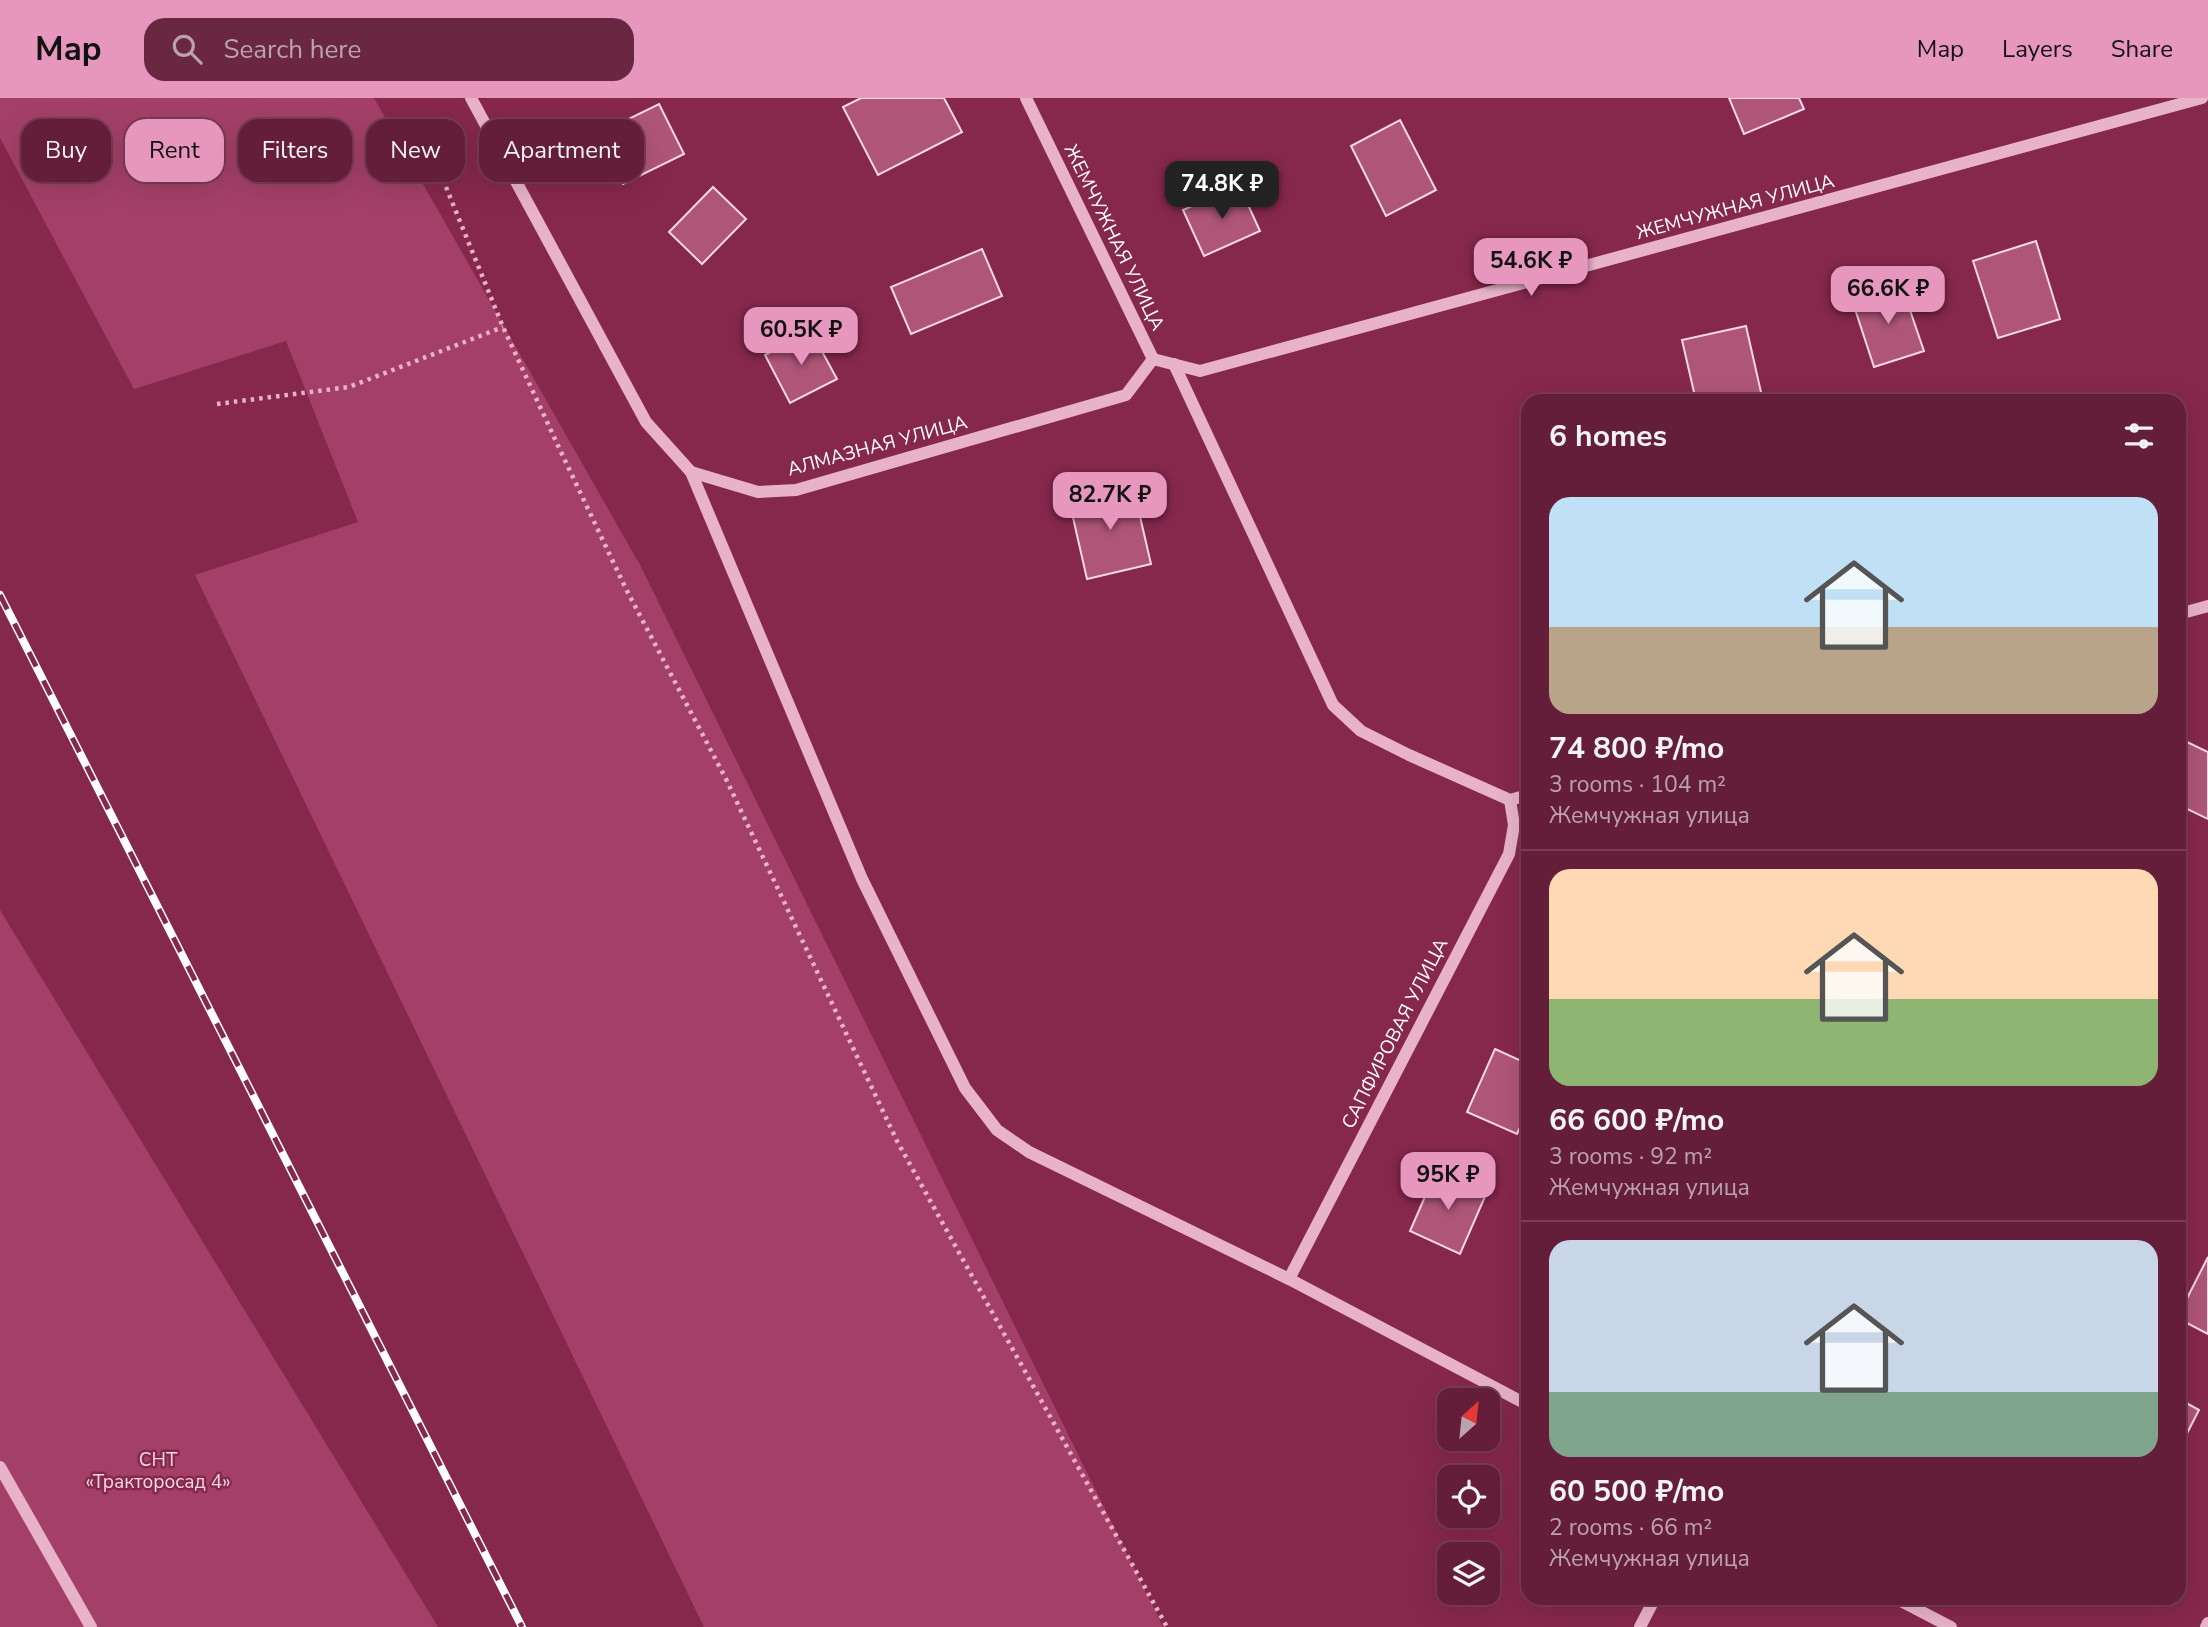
<!DOCTYPE html>
<html lang="en">
<head>
<meta charset="utf-8">
<style>
  :root { --surface:#641e39; --page:#6a2741; --text:#f1f3f6; --muted:#bba2ae; --line:#783c53; --accent:#e797bd }
  body { margin:0; font-family:"Nunito Sans",sans-serif; background:var(--page); color:var(--text); height:100vh; display:flex; flex-direction:column; font-size:26px; white-space:nowrap }
  * { box-sizing:border-box; margin:0 }
  p { font-size:23px; color:var(--muted) }
  .icon { flex:none; width:38px; height:38px; fill:none; stroke:currentColor; stroke-width:2; stroke-linecap:round; stroke-linejoin:round }
  .map { position:relative; flex:1; overflow:hidden }
  .drawer { position:absolute; left:1521px; top:296px; width:665px; height:1211px; display:flex; flex-direction:column; background:var(--surface); border-radius:21px; box-shadow:0 7px 28px #0002,0 0 0 2px var(--line) }
  .drawer>* { flex:none }
  .hud { position:absolute; left:21px; top:21px; width:665px; height:63px; display:flex; gap:14px }
  .needle { width:46px; rotate:27deg }
  .fabs { position:absolute; left:1437px; top:1290px; display:grid; gap:14px }
  .fabs a { display:grid; place-items:center; width:63px; height:63px; border-radius:14px; background:var(--surface); box-shadow:0 7px 28px #0002,0 0 0 2px var(--line); font-size:35px }
  .price { position:absolute; translate:-50% -60px; padding:0 16px; border-radius:14px; background:var(--accent); color:#111; font-size:23px; line-height:46px; filter:drop-shadow(0 2px 4px #0008) }
  .price::after { content:''; position:absolute; left:50%; top:42px; width:21px; height:16px; margin-left:-10px; background:inherit; clip-path:polygon(0 0,100% 0,50% 100%) }
  .price.on { background:#222; color:#fff }
  ul { padding:0; list-style:none }
  li { display:grid; align-content:center; gap:14px; height:371px; padding:0 28px }
  li+li { border-top:2px solid var(--line) }
  li span { display:grid; place-items:center; height:217px; border-radius:21px; color:#555 }
  li>.icon { margin-inline-start:auto }
  span .icon { width:126px; height:126px; fill:#fffc; stroke-width:1 }
  li b { font-size:30px }
  h2 { display:flex; justify-content:space-between; align-items:center; height:84px; padding:0 28px; font-size:30px }
  .pill { padding:0 24px; border-radius:21px; background:var(--surface); box-shadow:0 7px 28px #0002,0 0 0 2px var(--line); font-size:24px; line-height:63px }
  .pill.on { background:var(--accent); color:#111 }
  header { display:flex; align-items:center; gap:42px; box-sizing:border-box; height:98px; padding:0 35px; background:var(--accent); color:#111 }
  header strong { font-size:33px }
  nav { display:flex; gap:38px; margin-inline-start:auto; font-size:24px }
  .search { width:490px; height:63px; background:var(--page); display:flex; align-items:center; gap:18px; box-sizing:border-box; padding:0 24px; border-radius:21px; color:var(--muted); font-size:26px }
  .map>svg:first-child { display:block }
</style>
</head>
<body>
<header>
<strong>Map</strong>
<div class="search"><svg class="icon" aria-label="search" viewBox="0 0 24 24"><circle cx="10" cy="10" r="6"/><path d="M15 15l6 6"/></svg>Search here</div>
<nav><a>Map</a><a>Layers</a><a>Share</a></nav>
</header>
<div class="map">
<svg width="2208" height="1529" viewBox="0 0 2208 1529">
  <rect width="100%" height="100%" fill="#86284c"/>
  <g fill="#a44068">
    <polygon points="0,0 374,0 640,467 1163,1529 704,1529 195,477 358,424 286,243 134,291 0,40"/>
    <polygon points="0,812 438,1529 0,1529"/>
  </g>
  <g fill="#af5578" stroke="#f6d7e3" stroke-width="2">
    <polygon points="861,0 944,0 962,34 878,77 843,9"/>
    <polygon points="1729,0 1799,0 1804,11 1744,36"/>
    <polygon points="659,6 684,56 623,86 598,36"/>
    <polygon points="1400,22 1436,92 1386,118 1351,48"/>
    <polygon points="1239,87 1260,133 1204,158 1183,112"/>
    <polygon points="713,89 746,121 702,166 669,134"/>
    <polygon points="2036,143 2060,221 1998,240 1973,163"/>
    <polygon points="982,151 1002,198 911,236 891,189"/>
    <polygon points="1901,186 1924,253 1874,269 1852,202"/>
    <polygon points="1746,228 1763,303 1696,303 1682,242"/>
    <polygon points="811,233 837,281 790,305 765,257"/>
    <polygon points="1133,388 1151,466 1087,481 1069,402"/>
    <polygon points="2187,644 2208,654 2208,721 2179,707 2179,662"/>
    <polygon points="1495,951 1528,966 1528,1012 1517,1036 1467,1014"/>
    <polygon points="1437,1071 1487,1094 1460,1156 1410,1133"/>
    <polygon points="2208,1159 2208,1236 2179,1221 2179,1216"/>
    <polygon points="2179,1301 2199,1312 2179,1351"/>
  </g>
  <g fill="none" stroke-linecap="round" stroke-linejoin="round">
    <g stroke="#e8b3c8" stroke-width="4.5" stroke-dasharray="3.5 5" stroke-linecap="butt">
      <polyline points="446,89 503,229 561,354 626,491 726,681 897,1043 1167,1529"/>
      <polyline points="217,306 349,289 503,229"/>
    </g>
    <g stroke="#e8b3c8" stroke-width="12">
      <polyline points="471,0 646,324 691,374 758,394 796,392 1126,297 1153,261"/>
      <polyline points="1026,0 1153,261 1200,273 2202,0"/>
      <polyline points="1174,266 1333,607 1361,633 1409,657 1510,702 1528,697"/>
      <polyline points="691,374 862,781 965,990 997,1032 1029,1054 1289,1181 1528,1307"/>
      <polyline points="2179,516 2208,508"/>
      <polyline points="1289,1181 1509,756 1514,727 1510,702"/>
      <polyline points="0,1369 91,1529"/>
      <polyline points="1895,1500 1951,1529"/>
      <polyline points="1640,1529 1655,1500"/>
      <polyline points="2206,1529 2208,1525"/>
    </g>
    <g stroke="#fff" stroke-width="8">
      <polyline id="rail" points="0,497 522,1529"/>
    </g>
    <use href="#rail" stroke="#86284c" stroke-width="5" stroke-dasharray="16" stroke-linecap="butt"/>
  </g>
  <g text-anchor="middle" stroke-width="5" stroke-linejoin="round" paint-order="stroke">
    <g font-size="19" fill="#fff" stroke="#86284c">
      <text transform="translate(1735 108) rotate(-15)" y="7">ЖЕМЧУЖНАЯ УЛИЦА</text>
      <text transform="translate(1115 139) rotate(64)" y="7">ЖЕМЧУЖНАЯ УЛИЦА</text>
      <text transform="translate(877 347) rotate(-15)" y="7">АЛМАЗНАЯ УЛИЦА</text>
      <text transform="translate(1394 935) rotate(-63)" y="7">САПФИРОВАЯ УЛИЦА</text>
    </g>
    <g font-size="19" fill="#f6d7e3" stroke="#86284c">
      <text x="158" y="1368">СНТ<tspan x="158" dy="22">«Тракторосад 4»</tspan></text>
    </g>
  </g>
</svg>
<div class="fabs">
<a><svg class="needle" viewBox="-14 -14 28 28"><path d="M0-13l5 13h-10z" fill="#e53935"/><path d="M0 13l5-13h-10z" fill="#bba2ae"/></svg></a>
<a><svg class="icon" aria-label="locate" viewBox="0 0 24 24"><circle cx="12" cy="12" r="6"/><path d="M12 2v4M12 18v4M2 12h4M18 12h4"/></svg></a>
<a><svg class="icon" aria-label="layers" viewBox="0 0 24 24"><path d="M12 4l9 5-9 5-9-5zM3 14l9 5 9-5"/></svg></a>
</div>
<b class="price on" style="left:1222px;top:123px">74.8K ₽</b>
<b class="price" style="left:1531px;top:200px">54.6K ₽</b>
<b class="price" style="left:1888px;top:228px">66.6K ₽</b>
<b class="price" style="left:801px;top:269px">60.5K ₽</b>
<b class="price" style="left:1110px;top:434px">82.7K ₽</b>
<b class="price" style="left:1448px;top:1114px">95K ₽</b>
<div class="hud">
<a class="pill">Buy</a>
<a class="pill on">Rent</a>
<a class="pill">Filters</a>
<a class="pill">New</a>
<a class="pill">Apartment</a>
</div>
<section class="drawer">
<h2>6 homes<svg class="icon" aria-label="filters" viewBox="0 0 24 24"><path d="M4 7h16M4 17h16"/><circle cx="9" cy="7" r="2"/><circle cx="15" cy="17" r="2"/></svg></h2>
<ul>
<li><span style="background:linear-gradient(#bfe0f5 60%,#b9a48a 0)"><svg class="icon" aria-label="home" viewBox="0 0 24 24"><path d="M3 11l9-7 9 7M6 9v11h12V9"/></svg></span><div><b>74 800 ₽/mo</b><p>3 rooms · 104 m²</p><p>Жемчужная улица</p></div></li>
<li><span style="background:linear-gradient(#ffd9b3 60%,#8fb573 0)"><svg class="icon" aria-label="home" viewBox="0 0 24 24"><path d="M3 11l9-7 9 7M6 9v11h12V9"/></svg></span><div><b>66 600 ₽/mo</b><p>3 rooms · 92 m²</p><p>Жемчужная улица</p></div></li>
<li><span style="background:linear-gradient(#c9d6e8 70%,#7fa58c 0)"><svg class="icon" aria-label="home" viewBox="0 0 24 24"><path d="M3 11l9-7 9 7M6 9v11h12V9"/></svg></span><div><b>60 500 ₽/mo</b><p>2 rooms · 66 m²</p><p>Жемчужная улица</p></div></li>
</ul>
</section>
</div>
</body>
</html>
